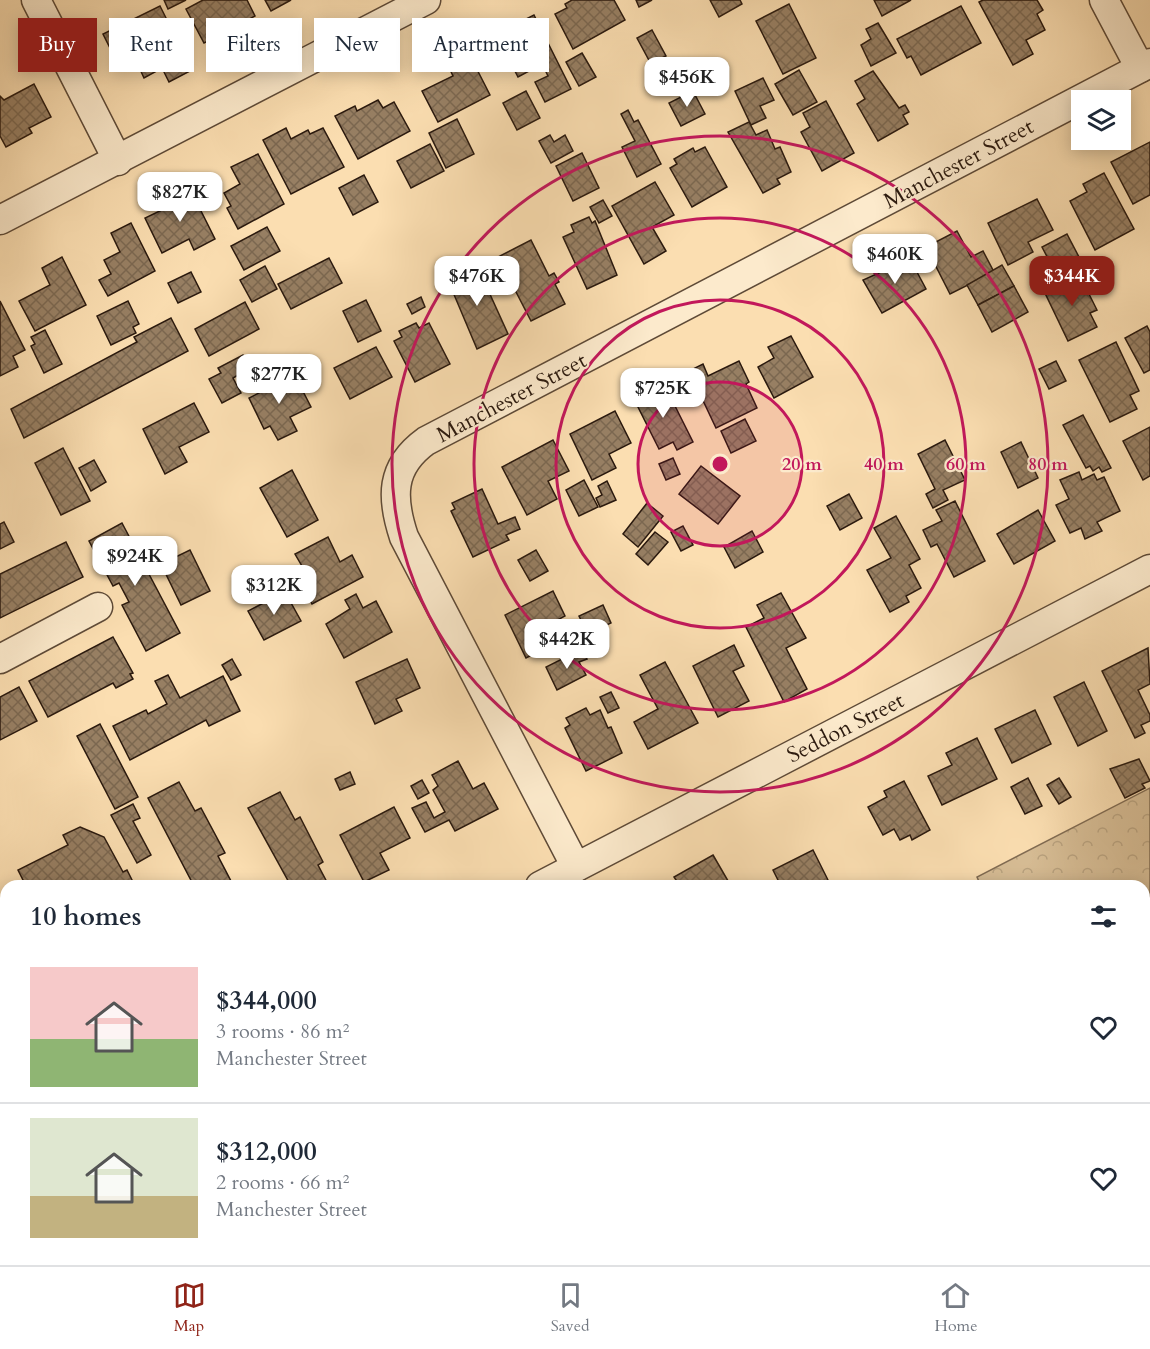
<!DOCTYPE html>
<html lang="en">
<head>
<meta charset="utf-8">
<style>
  :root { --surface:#fff; --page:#f2f2f3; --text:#1f2937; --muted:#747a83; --line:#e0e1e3; --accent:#8f2418 }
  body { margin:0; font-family:Cardo,serif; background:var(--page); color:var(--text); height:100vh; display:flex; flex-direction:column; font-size:22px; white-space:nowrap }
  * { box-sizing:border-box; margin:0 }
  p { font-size:20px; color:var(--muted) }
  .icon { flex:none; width:33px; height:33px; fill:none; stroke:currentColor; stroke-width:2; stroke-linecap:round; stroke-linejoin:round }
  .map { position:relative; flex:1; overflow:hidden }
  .details { position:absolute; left:0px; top:880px; width:1150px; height:386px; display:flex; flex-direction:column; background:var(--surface); border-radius:18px 18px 0 0; box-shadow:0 3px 15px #0003 }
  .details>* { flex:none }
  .top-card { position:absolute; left:18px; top:18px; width:600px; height:54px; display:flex; gap:12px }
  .controls { position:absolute; left:1071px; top:90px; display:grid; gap:12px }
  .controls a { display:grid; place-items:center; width:60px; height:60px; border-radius:0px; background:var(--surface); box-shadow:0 3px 15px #0003; font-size:30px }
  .price { position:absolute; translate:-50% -51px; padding:0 14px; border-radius:12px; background:#fff; color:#222; font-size:20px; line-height:39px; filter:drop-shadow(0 2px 3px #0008) }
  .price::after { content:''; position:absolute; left:50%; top:36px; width:18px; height:14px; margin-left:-9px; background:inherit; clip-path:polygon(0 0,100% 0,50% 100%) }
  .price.current { background:var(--accent); color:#fff }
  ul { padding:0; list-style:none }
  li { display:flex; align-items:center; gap:18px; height:150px; padding:0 30px }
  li+li { border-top:2px solid var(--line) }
  li span { display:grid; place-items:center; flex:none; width:168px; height:120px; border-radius:0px; color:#555 }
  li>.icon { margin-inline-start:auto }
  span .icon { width:72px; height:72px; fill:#fffc; stroke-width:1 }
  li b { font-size:26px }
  h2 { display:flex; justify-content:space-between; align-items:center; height:72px; padding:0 30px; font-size:26px }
  .tag { padding:0 21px; border-radius:0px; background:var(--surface); box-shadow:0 3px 15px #0003; font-size:21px; line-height:54px }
  .tag.current { background:var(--accent); color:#fff }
  .dock { display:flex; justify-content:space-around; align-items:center; height:84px; border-top:2px solid var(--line); background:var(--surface); font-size:16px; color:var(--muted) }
  .dock a { display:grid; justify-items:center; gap:3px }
  .dock .current { color:var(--accent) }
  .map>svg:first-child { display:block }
</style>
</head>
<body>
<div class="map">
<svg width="1150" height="1265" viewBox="0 0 1150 1265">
  <defs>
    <pattern id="forest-crowns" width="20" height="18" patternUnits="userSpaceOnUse" patternTransform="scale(1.5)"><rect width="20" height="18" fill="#d7bd95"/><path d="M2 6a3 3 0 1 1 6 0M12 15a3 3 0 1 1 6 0" fill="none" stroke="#b9a27f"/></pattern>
    <pattern id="water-rules" width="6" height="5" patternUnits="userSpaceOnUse" patternTransform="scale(1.5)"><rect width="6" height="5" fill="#b49b7a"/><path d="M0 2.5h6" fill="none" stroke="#937e62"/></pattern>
    <pattern id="building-cross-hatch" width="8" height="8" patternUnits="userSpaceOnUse" patternTransform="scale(1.5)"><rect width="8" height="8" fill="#977f63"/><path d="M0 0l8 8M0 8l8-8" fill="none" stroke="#7b6750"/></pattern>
  </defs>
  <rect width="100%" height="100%" fill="#fbdeb1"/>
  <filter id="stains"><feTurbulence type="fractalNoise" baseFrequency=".00333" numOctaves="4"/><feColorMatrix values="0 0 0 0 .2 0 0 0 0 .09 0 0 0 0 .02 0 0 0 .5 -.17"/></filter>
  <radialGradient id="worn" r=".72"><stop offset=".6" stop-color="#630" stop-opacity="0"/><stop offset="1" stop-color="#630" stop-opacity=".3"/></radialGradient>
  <g fill="url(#forest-crowns)" stroke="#806b52" stroke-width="1.5">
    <polygon points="1150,788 1150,968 1145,971 1144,886 981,886 977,877"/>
    <polygon points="0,1043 6,1044 6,1191 0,1190"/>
    <polygon points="199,1260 617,1260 649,1265 207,1265"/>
  </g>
  <polygon fill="url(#water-rules)" stroke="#7d674f" stroke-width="1.5" points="329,1260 382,1260 390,1265 336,1265"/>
  <g fill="url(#building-cross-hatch)" stroke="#2a190e" stroke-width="1.5">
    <polygon points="164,0 186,0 168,9"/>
    <polygon points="203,0 247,0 255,16 235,27 237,31 218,42 216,37 204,43 186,9"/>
    <polygon points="265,0 291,0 271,11"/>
    <polygon points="572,0 614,0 625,20 573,49 555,14 567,8 565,4"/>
    <polygon points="636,0 652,0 639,7"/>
    <polygon points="710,0 740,0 742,4 719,17"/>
    <polygon points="874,0 911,0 882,16"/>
    <polygon points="983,0 1037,0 1043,10 1037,14 1045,30 1026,40 1033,54 1013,65 979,2"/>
    <polygon points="789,4 816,58 783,74 756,21"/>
    <polygon points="160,6 192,70 169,82 162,68 144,78 133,54 117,62 103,34"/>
    <polygon points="961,6 981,43 921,75 911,56 907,58 897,39"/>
    <polygon points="534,15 571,89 545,102 535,82 548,76 542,64 518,77 503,48 521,39 514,25"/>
    <polygon points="878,23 896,53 871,66 861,45 871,39 866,29"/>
    <polygon points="652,30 666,56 651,64 637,38"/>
    <polygon points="465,46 490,95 438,122 422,91 453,76 444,57"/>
    <polygon points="582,53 596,77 579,86 566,62"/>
    <polygon points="799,70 817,102 793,115 775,84"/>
    <polygon points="873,71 899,108 905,105 909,112 903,115 908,124 878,141 857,104 865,99 855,81"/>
    <polygon points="763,78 774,100 760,106 766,118 751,125 735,91"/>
    <polygon points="34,84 51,117 29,128 32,133 6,147 0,136 0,96 4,100"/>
    <polygon points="526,91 540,118 517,130 503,103"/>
    <polygon points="693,91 705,114 681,126 669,103"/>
    <polygon points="378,100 383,108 394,102 410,131 358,159 335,116 355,106 357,111"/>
    <polygon points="826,101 854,153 822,171 801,132 810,127 803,113"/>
    <polygon points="628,110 634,122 638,120 661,164 637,177 622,147 635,141 621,114"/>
    <polygon points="457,119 474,154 446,168 429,133"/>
    <polygon points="749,122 756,135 767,130 775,149 780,147 791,172 777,179 780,184 763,193 728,132"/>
    <polygon points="286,128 291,139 308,130 310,134 323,128 344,167 291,194 263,140"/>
    <polygon points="550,135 554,142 565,135 573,151 551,163 539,141"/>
    <polygon points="1150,142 1150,195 1133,204 1111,162"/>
    <polygon points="430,144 444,171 411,188 397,161"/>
    <polygon points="705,147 727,187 692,207 670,168 677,164 674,159 693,148 695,152"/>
    <polygon points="582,153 599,188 573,201 556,166"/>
    <polygon points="258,154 284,204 238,229 227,208 231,206 224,193 240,184 231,167"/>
    <polygon points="1104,173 1134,229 1095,250 1070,201 1087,192 1083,184"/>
    <polygon points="364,175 378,202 353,215 339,188"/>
    <polygon points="655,182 674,215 652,227 666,251 644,264 612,206"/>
    <polygon points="190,189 215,239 194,250 189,239 162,253 145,218 164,209 161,204"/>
    <polygon points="1037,199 1053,230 1028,242 1033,252 1008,265 988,223"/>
    <polygon points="603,200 612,216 599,223 590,207"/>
    <polygon points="589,217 592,223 595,221 617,275 587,289 563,237 574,232 571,225"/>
    <polygon points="131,223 155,271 108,296 99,280 111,274 104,260 120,252 111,233"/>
    <polygon points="267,227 280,251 244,270 231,246"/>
    <polygon points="957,231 971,257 983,251 994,272 950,294 926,247"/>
    <polygon points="1067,234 1079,257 1054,270 1042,247"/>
    <polygon points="531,240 549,276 554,273 559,282 555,284 565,304 531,321 498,257"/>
    <polygon points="62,257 86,305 35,331 19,301 50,285 42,268"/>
    <polygon points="329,258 342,283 291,309 278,284"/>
    <polygon points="910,259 926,289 882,313 863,280"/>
    <polygon points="1002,265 1014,286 978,305 967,285"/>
    <polygon points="265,266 277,289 252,302 240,280"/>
    <polygon points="473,266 480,280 483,279 508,334 477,349 447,278"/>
    <polygon points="191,272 201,292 178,303 168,283"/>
    <polygon points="1079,274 1097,310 1090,313 1097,327 1068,341 1044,291"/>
    <polygon points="1014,286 1028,312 992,332 978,305"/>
    <polygon points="421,297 425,307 412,314 407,304"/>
    <polygon points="366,300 381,331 358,342 343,311"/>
    <polygon points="0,301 25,350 13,356 18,367 0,376"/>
    <polygon points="128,301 139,324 133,327 136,333 111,345 97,316"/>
    <polygon points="245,302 259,329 209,356 195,329"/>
    <polygon points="171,318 188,351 24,438 11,409 137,342 134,337"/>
    <polygon points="416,323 419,328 429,323 450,364 415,382 394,341 402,337 399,331"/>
    <polygon points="1147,326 1150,332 1150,370 1144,373 1125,338"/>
    <polygon points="45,330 62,364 44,373 31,346 35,344 31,337"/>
    <polygon points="791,336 813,377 774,398 758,367 774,358 768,347"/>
    <polygon points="1116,342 1139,391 1130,395 1137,409 1110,422 1079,360"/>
    <polygon points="376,347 392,377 350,399 334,368"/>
    <polygon points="243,355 250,368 233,378 241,393 222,403 209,379 221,373 218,368"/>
    <polygon points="739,361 749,382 746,384 757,408 716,428 689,371 703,364 708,376"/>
    <polygon points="1056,361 1066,381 1049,389 1039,369"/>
    <polygon points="294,374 311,407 290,417 297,431 278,440 270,426 264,429 249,398 259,393 255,384 269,378 272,385"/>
    <polygon points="664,384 693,442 677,450 673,442 659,449 634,399"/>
    <polygon points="194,403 209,432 179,447 187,462 165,474 143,429"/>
    <polygon points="615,411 631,443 609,454 616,468 592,480 570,434"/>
    <polygon points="1083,415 1111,468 1102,472 1099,467 1093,471 1090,466 1086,468 1063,425"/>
    <polygon points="745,419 756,441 731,453 721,431"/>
    <polygon points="1150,427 1150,476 1143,480 1123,441"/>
    <polygon points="553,440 569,471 548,481 557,499 527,515 502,467"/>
    <polygon points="945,440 965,480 943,490 948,500 933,508 926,494 935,489 918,454"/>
    <polygon points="1021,442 1038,478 1018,488 1001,452"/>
    <polygon points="63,448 90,501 61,515 35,463"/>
    <polygon points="673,458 680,474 666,480 659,464"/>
    <polygon points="94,460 106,482 91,491 79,468"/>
    <polygon points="701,466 740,496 718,524 679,494"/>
    <polygon points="292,470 318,520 287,537 260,488"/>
    <polygon points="1079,472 1082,480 1094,474 1097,480 1104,477 1120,511 1097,522 1102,531 1085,539 1081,528 1070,533 1056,505 1069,499 1060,480"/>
    <polygon points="584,480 598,507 579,516 566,490"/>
    <polygon points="607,481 616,500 600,507 596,498 602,495 598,486"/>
    <polygon points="482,489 498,524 515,517 520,529 506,535 509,540 473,557 451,511 455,509 452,503"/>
    <polygon points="849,494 862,518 840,530 827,506"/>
    <polygon points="955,501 985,561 954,577 937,544 931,547 923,530 942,521 936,510"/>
    <polygon points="647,503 663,516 638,547 623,534"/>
    <polygon points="1038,510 1055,541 1014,564 997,534"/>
    <polygon points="896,516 920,559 909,565 921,588 906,596 909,602 890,612 867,570 891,558 874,528"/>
    <polygon points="4,522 14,542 0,549 0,524"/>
    <polygon points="122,523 180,633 146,651 122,605 129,602 119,583 113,586 89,541"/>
    <polygon points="683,526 693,545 681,551 671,532"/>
    <polygon points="752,531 763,552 735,568 724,547"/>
    <polygon points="655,532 668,542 648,565 636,554"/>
    <polygon points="328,537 340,562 352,555 363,577 312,604 302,584 310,580 295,554"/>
    <polygon points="66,542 83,577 0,618 0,574"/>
    <polygon points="190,550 210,591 181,605 161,564"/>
    <polygon points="536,550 548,571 530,581 518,560"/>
    <polygon points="553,591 565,616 550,624 559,641 526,658 505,615"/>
    <polygon points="285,592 301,621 264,640 248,611"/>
    <polygon points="781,593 806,638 786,648 807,689 784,702 746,627 764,618 757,605"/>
    <polygon points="356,594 363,608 376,601 392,632 344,658 326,624 350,609 345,600"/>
    <polygon points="603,605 611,623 588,634 579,616"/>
    <polygon points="113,637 133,673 130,674 133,679 116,688 113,683 48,717 29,681"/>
    <polygon points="734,645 744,666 733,671 749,701 718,717 693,666"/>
    <polygon points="1148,648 1150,684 1138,690 1150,715 1150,721 1141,725 1145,733 1135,738 1102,671"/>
    <polygon points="582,649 587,659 579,662 586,675 557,690 546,667"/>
    <polygon points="232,659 241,675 231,680 222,665"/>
    <polygon points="407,659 420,688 396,699 402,711 375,724 356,682"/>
    <polygon points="665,662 698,723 648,749 634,722 658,709 640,675"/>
    <polygon points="168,675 180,698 223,676 240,711 209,726 206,720 130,760 113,726 146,710 148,714 167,704 155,681"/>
    <polygon points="1084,682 1107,731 1078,746 1054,697"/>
    <polygon points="19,687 37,721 0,740 0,697"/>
    <polygon points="611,692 619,708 608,713 600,697"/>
    <polygon points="586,708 590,715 600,710 608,728 611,727 622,753 586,771 565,728 570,725 566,718"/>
    <polygon points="1035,710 1051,744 1012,763 995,729"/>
    <polygon points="100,724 138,797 115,809 77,736"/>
    <polygon points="977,738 997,779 942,805 928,776 952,765 946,753"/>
    <polygon points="1139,759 1150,781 1142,784 1145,788 1125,798 1110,769"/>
    <polygon points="458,761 473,789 484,783 498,809 455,831 449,820 425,832 412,808 426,802 434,818 445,812 433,790 438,786 432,775"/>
    <polygon points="350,772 355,784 340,790 335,779"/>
    <polygon points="1028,778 1042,806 1025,814 1011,787"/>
    <polygon points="1059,778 1071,797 1059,804 1047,785"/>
    <polygon points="422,780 429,793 418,799 411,786"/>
    <polygon points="904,781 930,830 912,840 910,835 900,840 894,829 883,835 868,807 887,797 884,791"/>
    <polygon points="179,782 195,811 201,808 225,853 218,856 232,883 226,886 194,886 148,798"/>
    <polygon points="280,792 295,820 300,817 323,862 318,865 329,886 291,886 248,808"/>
    <polygon points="133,804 140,818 133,821 151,855 137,863 111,815"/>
    <polygon points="394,807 410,838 380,853 389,870 364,882 340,835"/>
    <polygon points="80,827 104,837 123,872 127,870 135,886 26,886 18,870 68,845 63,835"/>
    <polygon points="813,850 828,880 814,886 781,886 773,870"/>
    <polygon points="713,855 731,886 680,886 674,877"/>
    <polygon points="1144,1160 1150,1163 1150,1175 1144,1186"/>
    <polygon points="181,1260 189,1260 197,1265 178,1265"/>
    <polygon points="806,1260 836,1260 833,1265 811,1265 805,1262"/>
    <polygon points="868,1260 939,1260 936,1265 867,1265"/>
  </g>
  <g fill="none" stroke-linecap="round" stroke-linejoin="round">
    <g stroke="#5e4a37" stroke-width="31">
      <g id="minor">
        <polyline points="36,0 118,161"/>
        <polyline points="1104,0 1140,68"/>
        <polyline points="0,220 426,0"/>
        <polyline points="0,659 98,607"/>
        <path d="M576 867 404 537C391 498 390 467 426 441L1150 63"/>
        <polyline points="540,886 1150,569"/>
        <polyline points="1144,1008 1150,1005"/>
        <polyline points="0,1032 6,1031"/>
        <polyline points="1113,1260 1122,1265"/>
      </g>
    </g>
    <g stroke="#2a190e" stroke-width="35">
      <g id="major">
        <polyline points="0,1082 6,1092"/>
        <polyline points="90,1260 92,1265"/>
      </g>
    </g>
    <g stroke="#2a190e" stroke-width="4" stroke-dasharray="1.5 3" stroke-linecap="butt">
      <polyline points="0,1164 6,1165"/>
      <polyline points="242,1260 250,1265"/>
    </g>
    <use href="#minor" stroke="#fceacc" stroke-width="28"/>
    <use href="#major" stroke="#fbdeb1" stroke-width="33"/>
  </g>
  <circle cx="720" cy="464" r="82" fill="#c2185b" fill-opacity=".12"/>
  <g fill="none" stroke="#c2185b" stroke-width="3">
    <circle cx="720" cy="464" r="82"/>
    <circle cx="720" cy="464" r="164"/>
    <circle cx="720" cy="464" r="246"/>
    <circle cx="720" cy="464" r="328"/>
  </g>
  <g text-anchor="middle" stroke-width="4.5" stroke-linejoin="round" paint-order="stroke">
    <g font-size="22" fill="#2a190e" stroke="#fceacc">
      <text transform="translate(958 163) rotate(-28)" y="8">Manchester Street</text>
      <text transform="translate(511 397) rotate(-28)" y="8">Manchester Street</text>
      <text transform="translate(845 727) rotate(-27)" y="8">Seddon Street</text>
    </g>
  </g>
  <circle cx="720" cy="464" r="9" fill="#c2185b" stroke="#fceacc" stroke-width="3"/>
  <g font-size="18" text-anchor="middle" font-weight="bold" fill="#c2185b" stroke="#fceacc" stroke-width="4.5" stroke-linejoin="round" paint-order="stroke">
    <text x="802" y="470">20 m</text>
    <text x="884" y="470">40 m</text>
    <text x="966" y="470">60 m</text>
    <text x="1048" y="470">80 m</text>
  </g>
  <rect width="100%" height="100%" filter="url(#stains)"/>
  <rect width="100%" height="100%" fill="url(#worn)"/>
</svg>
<div class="controls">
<a><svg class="icon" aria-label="layers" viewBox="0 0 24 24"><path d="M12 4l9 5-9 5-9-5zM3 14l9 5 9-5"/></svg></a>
</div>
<b class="price" style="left:687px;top:108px">$456K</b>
<b class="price" style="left:180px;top:223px">$827K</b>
<b class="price" style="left:895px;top:285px">$460K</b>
<b class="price" style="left:477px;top:307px">$476K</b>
<b class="price current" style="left:1072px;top:307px">$344K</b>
<b class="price" style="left:279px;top:405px">$277K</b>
<b class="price" style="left:663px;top:419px">$725K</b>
<b class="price" style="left:135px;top:587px">$924K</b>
<b class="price" style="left:274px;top:616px">$312K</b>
<b class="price" style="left:567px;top:670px">$442K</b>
<div class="top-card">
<a class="tag current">Buy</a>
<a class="tag">Rent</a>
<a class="tag">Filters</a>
<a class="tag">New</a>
<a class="tag">Apartment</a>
</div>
<section class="details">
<h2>10 homes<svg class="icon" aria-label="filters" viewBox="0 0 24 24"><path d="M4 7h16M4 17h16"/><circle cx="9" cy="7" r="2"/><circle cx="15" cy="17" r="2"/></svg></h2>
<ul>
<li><span style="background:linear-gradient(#f6c9c9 60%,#8fb573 0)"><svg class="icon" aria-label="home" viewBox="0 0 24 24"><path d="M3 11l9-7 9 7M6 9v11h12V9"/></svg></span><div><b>$344,000</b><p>3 rooms · 86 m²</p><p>Manchester Street</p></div><svg class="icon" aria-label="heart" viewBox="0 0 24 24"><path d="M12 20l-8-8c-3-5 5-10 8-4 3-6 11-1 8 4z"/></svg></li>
<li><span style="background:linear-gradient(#dfe7d0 65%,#c2b280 0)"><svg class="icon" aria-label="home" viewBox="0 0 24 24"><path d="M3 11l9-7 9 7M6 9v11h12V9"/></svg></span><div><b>$312,000</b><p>2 rooms · 66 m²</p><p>Manchester Street</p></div><svg class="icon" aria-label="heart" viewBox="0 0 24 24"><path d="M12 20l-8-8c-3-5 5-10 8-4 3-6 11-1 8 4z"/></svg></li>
</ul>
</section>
</div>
<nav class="dock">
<a class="current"><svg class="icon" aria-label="map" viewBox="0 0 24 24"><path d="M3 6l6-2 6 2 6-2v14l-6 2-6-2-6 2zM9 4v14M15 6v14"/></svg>Map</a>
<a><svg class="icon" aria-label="saved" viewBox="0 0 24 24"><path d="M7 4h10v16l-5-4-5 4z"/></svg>Saved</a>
<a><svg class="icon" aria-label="home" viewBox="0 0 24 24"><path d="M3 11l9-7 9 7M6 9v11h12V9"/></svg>Home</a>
</nav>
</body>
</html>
